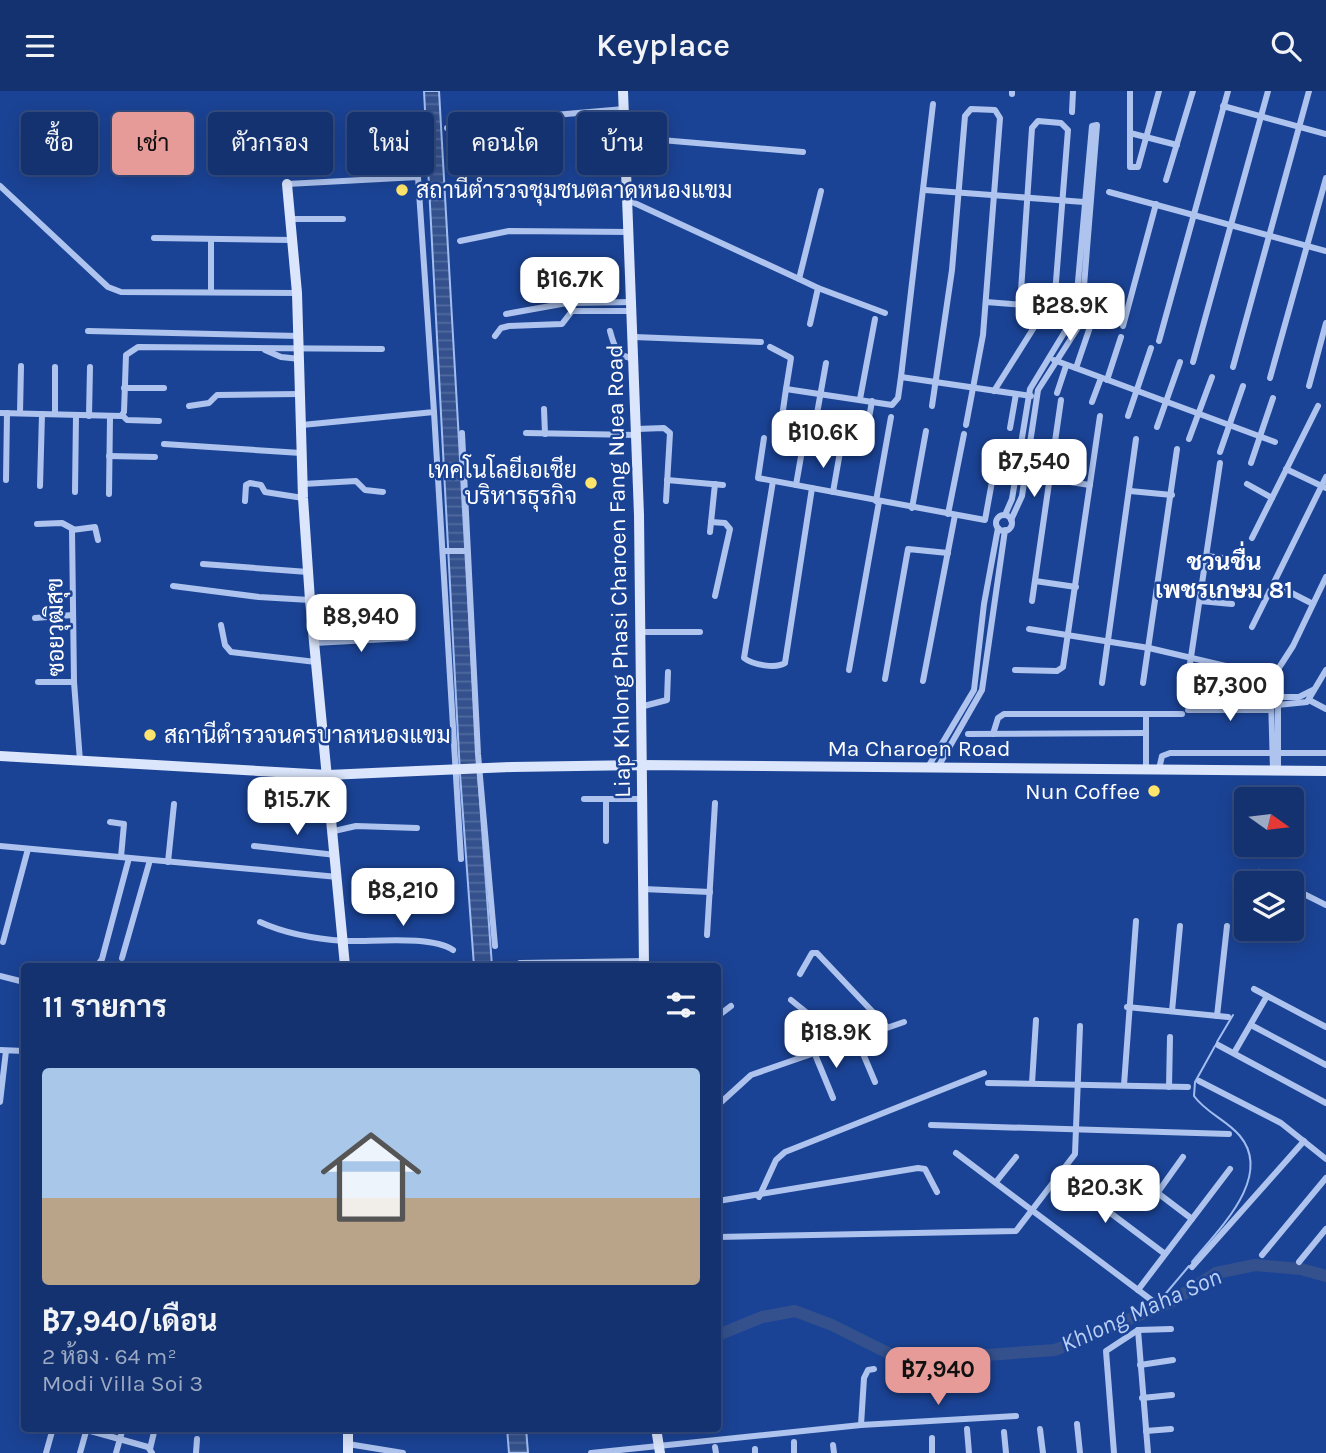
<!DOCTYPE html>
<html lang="th">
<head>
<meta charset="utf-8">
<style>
  :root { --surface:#143270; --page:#1d3a75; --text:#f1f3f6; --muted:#9daac3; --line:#334d83; --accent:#e69b98 }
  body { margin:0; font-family:Karla,Sarabun,sans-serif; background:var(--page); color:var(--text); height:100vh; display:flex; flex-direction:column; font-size:26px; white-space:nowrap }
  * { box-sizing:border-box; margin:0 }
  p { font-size:23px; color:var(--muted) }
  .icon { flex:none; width:38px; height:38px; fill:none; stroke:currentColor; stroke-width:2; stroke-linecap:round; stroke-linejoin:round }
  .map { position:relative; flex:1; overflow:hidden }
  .panel { position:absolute; left:21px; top:872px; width:700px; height:469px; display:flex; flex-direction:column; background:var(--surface); border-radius:7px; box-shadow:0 4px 18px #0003,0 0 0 2px var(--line) }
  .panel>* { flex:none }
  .top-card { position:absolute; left:21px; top:21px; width:700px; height:63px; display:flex; gap:14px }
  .needle { width:46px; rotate:104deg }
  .controls { position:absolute; left:1234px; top:696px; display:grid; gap:14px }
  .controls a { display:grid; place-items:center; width:70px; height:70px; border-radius:7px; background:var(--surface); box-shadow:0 4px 18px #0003,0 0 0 2px var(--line); font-size:35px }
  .price { position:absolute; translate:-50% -60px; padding:0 16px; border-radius:14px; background:#fff; color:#222; font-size:23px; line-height:46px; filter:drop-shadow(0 2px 4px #0008) }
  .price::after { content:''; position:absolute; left:50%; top:42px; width:21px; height:16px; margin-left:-10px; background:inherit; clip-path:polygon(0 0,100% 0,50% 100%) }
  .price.on { background:var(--accent); color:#111 }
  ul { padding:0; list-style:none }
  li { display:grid; align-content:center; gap:14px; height:371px; padding:0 21px }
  li span { display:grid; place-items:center; height:217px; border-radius:7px; color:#555 }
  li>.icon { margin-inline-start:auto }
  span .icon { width:126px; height:126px; fill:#fffc; stroke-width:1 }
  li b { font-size:30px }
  h2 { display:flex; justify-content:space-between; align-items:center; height:84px; padding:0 21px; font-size:30px }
  .tag { padding:0 24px; border-radius:7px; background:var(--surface); box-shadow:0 4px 18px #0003,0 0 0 2px var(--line); font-size:24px; line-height:63px }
  .tag.on { background:var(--accent); color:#111 }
  header { display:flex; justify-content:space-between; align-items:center; height:91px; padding:0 21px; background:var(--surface); font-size:32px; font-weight:600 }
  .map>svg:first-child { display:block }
</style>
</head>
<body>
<header><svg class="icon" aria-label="menu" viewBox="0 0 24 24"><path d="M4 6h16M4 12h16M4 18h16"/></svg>Keyplace<svg class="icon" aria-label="search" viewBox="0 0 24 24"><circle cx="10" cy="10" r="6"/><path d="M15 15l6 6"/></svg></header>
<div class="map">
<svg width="1326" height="1362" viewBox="0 0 1326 1362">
  <defs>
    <pattern id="water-rules" width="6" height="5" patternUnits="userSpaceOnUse" patternTransform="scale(1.75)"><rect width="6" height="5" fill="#34518d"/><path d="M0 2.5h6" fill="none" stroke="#526b9e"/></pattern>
  </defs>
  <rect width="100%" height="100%" fill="#1b4395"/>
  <g fill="url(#water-rules)" stroke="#a1bdf1" stroke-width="2">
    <polygon points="424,0 439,0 478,683 492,875 474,875 460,683"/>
    <polygon points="507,1337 526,1337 528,1362 509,1362"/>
  </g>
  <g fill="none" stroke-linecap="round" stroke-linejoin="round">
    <g stroke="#a1bdf1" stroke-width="2">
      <polyline points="1217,951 1233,924"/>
      <path d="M1192 1171C1218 1139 1274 1086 1240 1045 1227 1029 1206 1022 1194 1005L1195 991 1215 955"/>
      <polyline points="1158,1216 1162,1207 1189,1175"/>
    </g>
    <polyline stroke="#34518d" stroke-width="12" points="718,1244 762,1226 795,1220 832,1234 904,1270 1055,1259 1171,1211 1216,1182 1255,1174 1301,1178 1326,1185"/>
    <g stroke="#aec4ef" stroke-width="6">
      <polyline points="1130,0 1130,76 1138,76 1159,0"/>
      <polyline points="1012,3 1012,0"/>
      <polyline points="1223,15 1326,43"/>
      <polyline points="1072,21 1073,0"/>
      <polyline points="447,37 520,27 624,18"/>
      <polyline points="1130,42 1177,54"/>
      <polyline points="626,46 803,61"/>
      <polyline points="1166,89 1193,0"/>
      <polyline points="287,93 418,86 434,321 302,334"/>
      <polyline points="0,95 108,196 121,201 297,202"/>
      <polyline points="925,99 1084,111"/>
      <polyline points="1109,101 1326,160"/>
      <polyline points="628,109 799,188 821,100"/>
      <polyline points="290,128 343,128"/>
      <polyline points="154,147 292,149"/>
      <polyline points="211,148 211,201"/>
      <polyline points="460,150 509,140 630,141"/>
      <polyline points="799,188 818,197 810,233"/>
      <polyline points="818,197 885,222"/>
      <polyline points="986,211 1048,216"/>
      <polyline points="506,223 567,212 633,211"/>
      <polyline points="1123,235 1156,113"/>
      <polyline points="88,240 299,245"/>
      <path d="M610 240C614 255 617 267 634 267"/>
      <polyline points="495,245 501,237 509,235 562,233 572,220 632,220"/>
      <polyline points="634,246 761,251"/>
      <polyline points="1159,250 1228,0"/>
      <polyline points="770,256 791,267 786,298"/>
      <polyline points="265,259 281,266 300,268"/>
      <polyline points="1054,269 1275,351"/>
      <polyline points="1193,271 1268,0"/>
      <polyline points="55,276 55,323"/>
      <polyline points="1233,276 1309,0"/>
      <polyline points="1076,277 1090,236"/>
      <polyline points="901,286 933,13"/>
      <polyline points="1270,287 1326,87"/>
      <polyline points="1107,289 1121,246"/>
      <polyline points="1309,295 1326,232"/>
      <polyline points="124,297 164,297"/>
      <polyline points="994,300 1055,203 1068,39 1061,32 1038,30 1032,37 1020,215"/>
      <polyline points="1057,302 1066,275"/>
      <polyline points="860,308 875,228"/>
      <polyline points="1092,311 1101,287"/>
      <polyline points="189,315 209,312 217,304 301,303"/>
      <polyline points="932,315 952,179 965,25 971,18 995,19 1000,27 983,244 966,334"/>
      <polyline points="544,318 545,343"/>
      <polyline points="434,321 461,768"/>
      <polyline points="0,322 121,325 124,321 126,264 138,256 382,258"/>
      <polyline points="20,322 21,275"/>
      <polyline points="89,325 90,276"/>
      <polyline points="123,325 127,329 159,330"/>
      <polyline points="1128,325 1151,257"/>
      <polyline points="838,332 868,337"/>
      <polyline points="1157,336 1180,271"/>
      <polyline points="1010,337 1016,303"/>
      <polyline points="637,338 664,337 670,342 666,410"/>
      <polyline points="780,340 786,298 892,314 898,307 901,286 1031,305"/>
      <polyline points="462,342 478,663 495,855"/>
      <polyline points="526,342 637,344"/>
      <polyline points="813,345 826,272"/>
      <polyline points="764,347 758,387 985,429 999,352"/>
      <polyline points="1189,348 1212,286"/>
      <polyline points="865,350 872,310"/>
      <polyline points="164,353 301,362"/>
      <polyline points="1220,361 1243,295"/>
      <polyline points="109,365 155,366"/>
      <polyline points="1251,372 1273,307"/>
      <polyline points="1286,378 1326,397"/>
      <polyline points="1050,388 1090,394"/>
      <polyline points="6,389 7,322"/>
      <polyline points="667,389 723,394"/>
      <path d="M773 390 744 567C753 574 776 578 785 572L812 397"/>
      <polyline points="303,393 356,390 365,399 383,401"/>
      <polyline points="1247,393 1272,407"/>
      <polyline points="796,394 803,354"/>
      <polyline points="40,395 42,323"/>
      <polyline points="1130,400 1172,404"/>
      <polyline points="75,401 76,324"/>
      <polyline points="833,401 840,361"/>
      <polyline points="109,403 110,326"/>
      <polyline points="245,410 246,394 250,392 261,394 265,401 303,407"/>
      <polyline points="876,410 891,326"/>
      <polyline points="912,417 926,340"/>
      <polyline points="948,423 964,343"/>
      <polyline points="1005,424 1012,408 1030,298 1075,224 1092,35 1097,34 1081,232 1038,299 1022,405 1011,429"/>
      <circle cx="1004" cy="432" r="8"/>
      <polyline points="711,431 725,432 730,438 715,505"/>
      <polyline points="37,433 62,432 73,438"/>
      <polyline points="710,441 715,393"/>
      <polyline points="1252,447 1318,315"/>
      <polyline points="443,460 467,460"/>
      <polyline points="1207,465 1231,468 1252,475"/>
      <polyline points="203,473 308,481"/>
      <polyline points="1035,490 1076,496"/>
      <polyline points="1274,493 1313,513"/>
      <polyline points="173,495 259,506 310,509"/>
      <polyline points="1032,510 1061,309"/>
      <polyline points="1200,510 1232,513"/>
      <polyline points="312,517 383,515"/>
      <polyline points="35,527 73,524"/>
      <polyline points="221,534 225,554 231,561 316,571"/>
      <polyline points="1252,536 1326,386"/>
      <polyline points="1029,538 1149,557 1273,586"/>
      <polyline points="640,541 700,541"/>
      <polyline points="314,552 406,547"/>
      <polyline points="849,579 879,411"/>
      <polyline points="1015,579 1057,580 1063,576 1100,325"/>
      <polyline points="1188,586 1220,372"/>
      <polyline points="885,588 908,458 948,462"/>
      <polyline points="923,590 955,424"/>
      <polyline points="38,591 74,591"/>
      <polyline points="1102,592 1136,348"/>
      <polyline points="1143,592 1177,358"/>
      <polyline points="1276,606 1299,606 1313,599"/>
      <polyline points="1309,609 1326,618"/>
      <polyline points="1277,614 1307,611 1326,579"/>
      <polyline points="640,616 667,609 668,581"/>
      <polyline points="1188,619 1271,619"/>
      <polyline points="1146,623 1146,678"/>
      <polyline points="968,643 1146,642"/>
      <polyline points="993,643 998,627 1004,623 1182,623"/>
      <polyline points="80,670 74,591 72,439 95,436 98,449"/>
      <polyline points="928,676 974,599 984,513 998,437"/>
      <polyline points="938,676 982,599 1005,439"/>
      <polyline points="1159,678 1162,665 1170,662 1326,662"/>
      <polyline points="1273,679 1271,606 1274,599"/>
      <polyline points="1278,679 1278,614 1273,586 1293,555 1326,486"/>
      <polyline points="584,708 641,708"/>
      <polyline points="606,708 606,750"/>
      <polyline points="110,731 124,733 121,766"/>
      <polyline points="334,740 356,735 417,737"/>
      <polyline points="0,755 338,786"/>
      <polyline points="254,755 336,764"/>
      <polyline points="168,771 174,713"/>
      <polyline points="1259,781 1283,793"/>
      <polyline points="1292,797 1326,814"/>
      <polyline points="643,798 710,801"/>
      <path d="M260 831C286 843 316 848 345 850 373 851 430 844 453 859"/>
      <polyline points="707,844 715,712"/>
      <polyline points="3,851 28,758"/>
      <polyline points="122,867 150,769"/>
      <polyline points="520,872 644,870"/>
      <polyline points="97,875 102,868 129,767"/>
      <polyline points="800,883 812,862 817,862 887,936"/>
      <polyline points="0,885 24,891"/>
      <polyline points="1254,898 1326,936"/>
      <polyline points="791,909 843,951"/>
      <polyline points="1127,916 1228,926"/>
      <polyline points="1172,920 1180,835"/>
      <polyline points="718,925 731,915"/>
      <polyline points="1217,925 1227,835"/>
      <polyline points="1251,934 1326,974"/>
      <polyline points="856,946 875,991"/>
      <polyline points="1218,954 1326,1012"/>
      <polyline points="0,959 24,960"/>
      <polyline points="814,961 833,1007"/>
      <polyline points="1234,962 1267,905"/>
      <polyline points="1199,990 1281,1032 1326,1068"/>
      <polyline points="988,992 1188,996"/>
      <polyline points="1032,992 1036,929"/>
      <polyline points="1124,994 1136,830"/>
      <polyline points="1169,996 1170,946"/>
      <polyline points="0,1011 6,960"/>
      <polyline points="718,1014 751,984 904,931"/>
      <polyline points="931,1034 1229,1043"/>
      <polyline points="956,1062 1154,1211"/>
      <polyline points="1060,1084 1165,1163"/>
      <polyline points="996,1091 1016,1066"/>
      <polyline points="1158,1101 1183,1066"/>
      <polyline points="759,1106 776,1069 785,1061 984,982"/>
      <polyline points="718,1110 918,1077 925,1078 937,1101"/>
      <polyline points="1097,1111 1126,1078 1192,1128"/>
      <polyline points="718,1146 1016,1140 1075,1063 1080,935"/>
      <polyline points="1262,1164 1326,1087"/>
      <polyline points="1299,1171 1326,1138"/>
      <polyline points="1192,1176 1304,1050"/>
      <polyline points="1138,1199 1230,1078"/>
      <polyline points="1138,1239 1148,1362"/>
      <polyline points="1140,1274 1173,1269"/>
      <polyline points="1142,1307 1172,1304"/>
      <polyline points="1077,1333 1080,1362"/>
      <polyline points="861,1334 864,1287 868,1279 874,1278"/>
      <polyline points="967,1338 969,1362"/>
      <polyline points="1040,1338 1043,1362"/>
      <polyline points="87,1339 148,1356 152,1362"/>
      <polyline points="1146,1340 1171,1338"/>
      <polyline points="1004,1341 1006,1362"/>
      <polyline points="932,1347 932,1362"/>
      <polyline points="794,1351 794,1362"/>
      <polyline points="348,1353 403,1362"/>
      <polyline points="833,1354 834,1362"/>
      <polyline points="715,1356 716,1362"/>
      <polyline points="150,1358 155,1337"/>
      <polyline points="755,1358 755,1362"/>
      <polyline points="46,1362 53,1337"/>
      <polyline points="80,1362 87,1337"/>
      <polyline points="116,1362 123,1337"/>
      <polyline points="196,1362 197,1348"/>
      <polyline points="591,1362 861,1334 1016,1325"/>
      <polyline points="1114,1362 1106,1260 1138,1239 1171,1238"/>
    </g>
    <g stroke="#dbe5fb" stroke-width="10">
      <polyline points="623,0 639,424 644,875"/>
      <polyline points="287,93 297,202 303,407 310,509 345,875"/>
      <polyline points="0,665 328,684 417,680"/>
      <polyline points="512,676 641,674 1326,680"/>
      <polyline points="656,1337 660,1362"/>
      <polyline points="348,1362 348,1337"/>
    </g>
    <polyline stroke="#dbe5fb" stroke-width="10" points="417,680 512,676"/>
  </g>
  <g fill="#ffe56c" stroke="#1b4395" stroke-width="2.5">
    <circle cx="402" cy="99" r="7"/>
    <circle cx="591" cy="392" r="7"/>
    <circle cx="150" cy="644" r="7"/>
    <circle cx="1154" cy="700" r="7"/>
  </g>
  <g text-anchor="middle" stroke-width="5" stroke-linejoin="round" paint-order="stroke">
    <g font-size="23" fill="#fff" stroke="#1b4395" text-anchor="start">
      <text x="416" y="107">สถานีตำรวจชุมชนตลาดหนองแขม</text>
      <text x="577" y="387" text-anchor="end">เทคโนโลยีเอเชีย<tspan x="577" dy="26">บริหารธุรกิจ</tspan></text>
      <text x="164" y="652">สถานีตำรวจนครบาลหนองแขม</text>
      <text x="1140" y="708" text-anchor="end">Nun Coffee</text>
    </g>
    <g font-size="23" fill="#fff" stroke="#1b4395">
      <text transform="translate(618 480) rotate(-91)" y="8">Liap Khlong Phasi Charoen Fang Nuea Road</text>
      <text transform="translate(55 536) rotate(-91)" y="8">ซอยวุฒิสุข</text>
      <text x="919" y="665">Ma Charoen Road</text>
    </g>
    <g font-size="24" font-weight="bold" fill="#fff" stroke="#1b4395">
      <text x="1224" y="479">ชวนชื่น<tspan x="1224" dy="28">เพชรเกษม 81</tspan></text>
    </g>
    <g font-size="24" font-style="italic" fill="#bacff6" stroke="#1b4395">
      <text transform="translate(1141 1219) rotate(-24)" y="8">Khlong Maha Son</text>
    </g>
  </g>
</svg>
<div class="controls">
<a><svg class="needle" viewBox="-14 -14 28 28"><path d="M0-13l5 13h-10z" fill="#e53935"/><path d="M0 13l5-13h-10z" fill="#9daac3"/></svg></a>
<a><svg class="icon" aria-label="layers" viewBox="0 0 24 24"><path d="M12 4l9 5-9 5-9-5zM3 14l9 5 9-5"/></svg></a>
</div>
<b class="price" style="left:570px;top:226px">฿16.7K</b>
<b class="price" style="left:1070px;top:252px">฿28.9K</b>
<b class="price" style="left:823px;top:379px">฿10.6K</b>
<b class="price" style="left:1034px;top:408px">฿7,540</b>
<b class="price" style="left:361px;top:563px">฿8,940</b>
<b class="price" style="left:1230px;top:632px">฿7,300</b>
<b class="price" style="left:297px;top:746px">฿15.7K</b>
<b class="price" style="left:403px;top:837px">฿8,210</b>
<b class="price" style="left:836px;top:979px">฿18.9K</b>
<b class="price" style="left:1105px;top:1134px">฿20.3K</b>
<b class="price on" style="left:938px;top:1316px">฿7,940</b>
<div class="top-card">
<a class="tag">ซื้อ</a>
<a class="tag on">เช่า</a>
<a class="tag">ตัวกรอง</a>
<a class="tag">ใหม่</a>
<a class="tag">คอนโด</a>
<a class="tag">บ้าน</a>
</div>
<section class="panel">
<h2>11 รายการ<svg class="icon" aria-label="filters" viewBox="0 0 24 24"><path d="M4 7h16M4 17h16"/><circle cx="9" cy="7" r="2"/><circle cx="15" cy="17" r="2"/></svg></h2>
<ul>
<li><span style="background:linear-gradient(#a9c7e8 60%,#b9a48a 0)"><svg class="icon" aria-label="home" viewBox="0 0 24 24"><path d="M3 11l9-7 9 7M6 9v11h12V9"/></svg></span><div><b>฿7,940/เดือน</b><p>2 ห้อง · 64 m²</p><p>Modi Villa Soi 3</p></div></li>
</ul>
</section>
</div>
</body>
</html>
